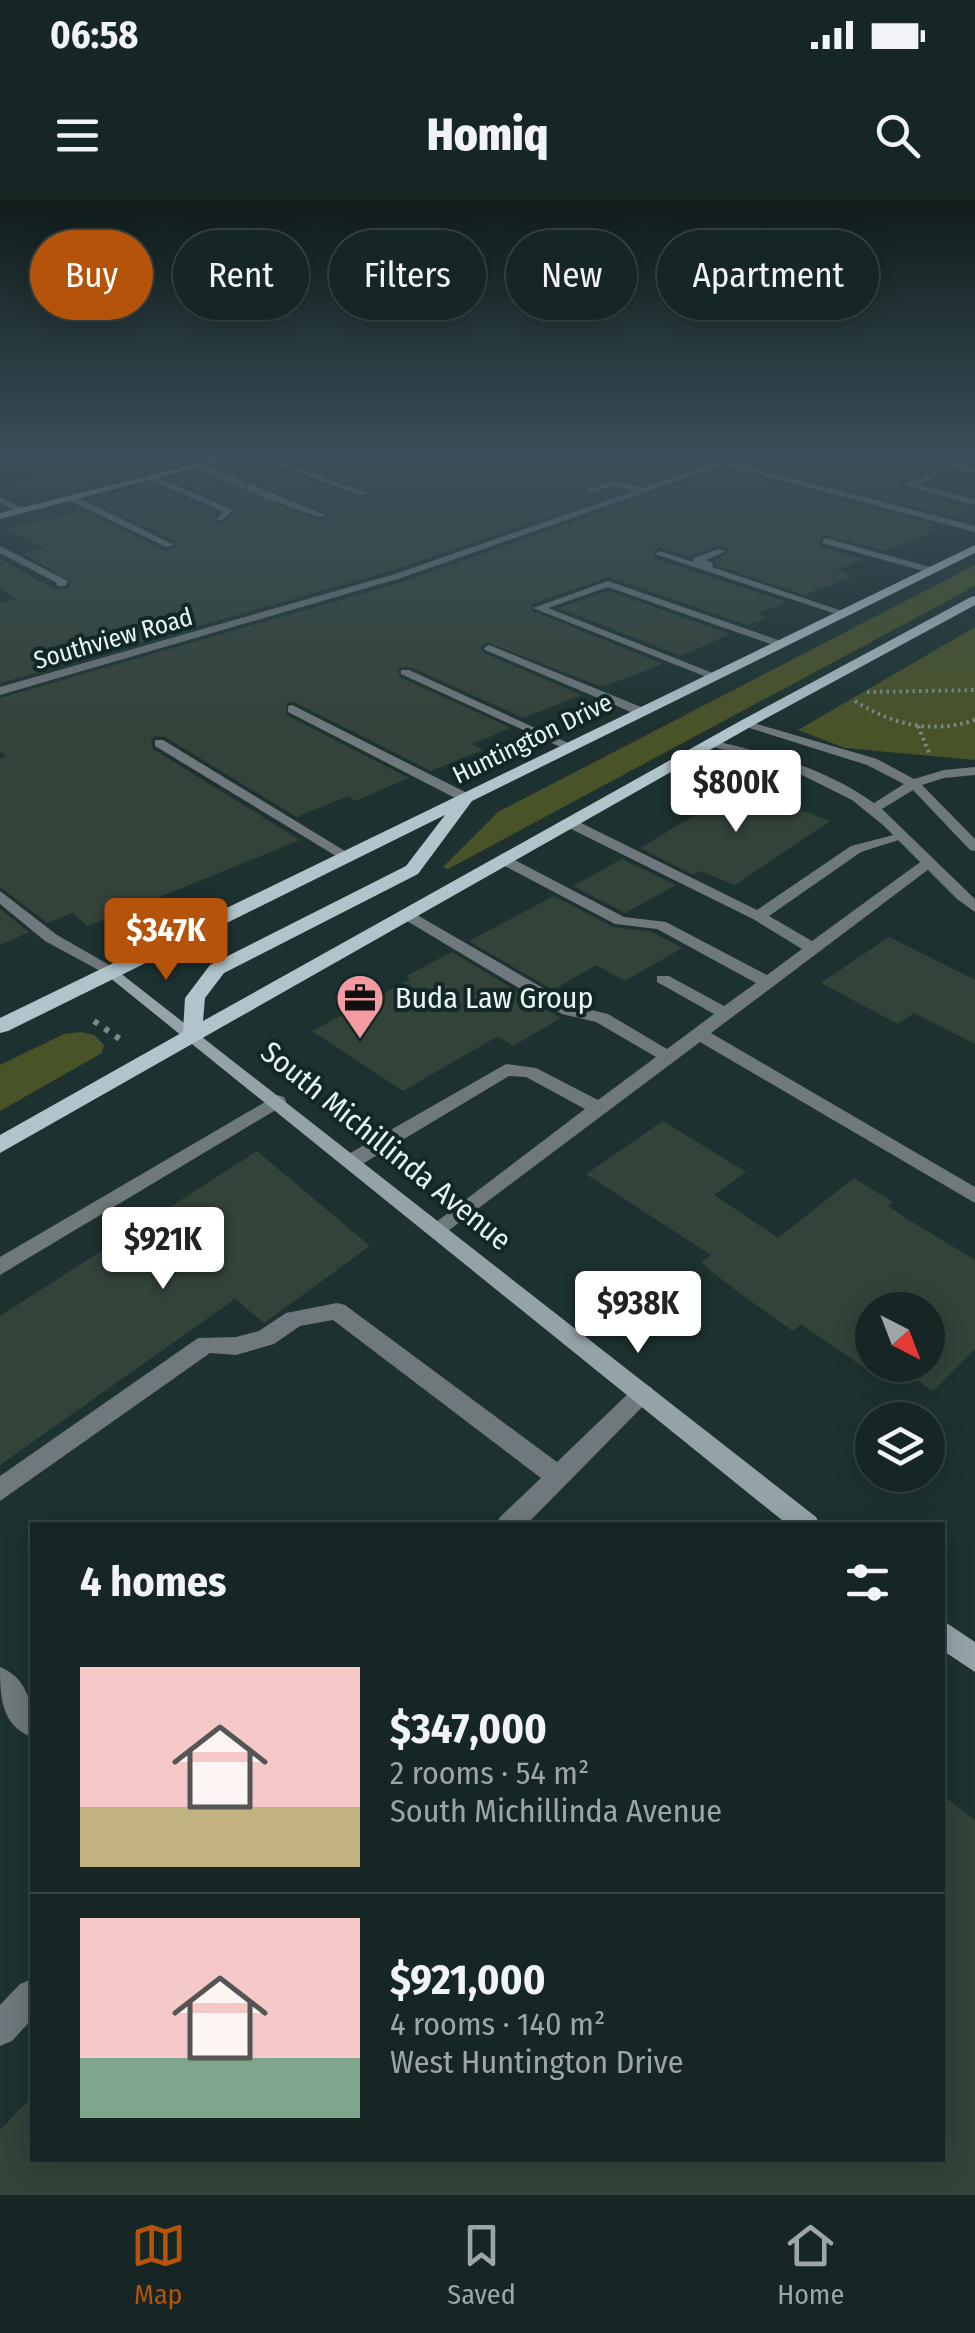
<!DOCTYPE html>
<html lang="en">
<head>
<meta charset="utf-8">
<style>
  :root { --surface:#162624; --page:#233231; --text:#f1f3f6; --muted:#9ea5a6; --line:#354341; --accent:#b45309 }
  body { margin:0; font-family:"Fira Sans Condensed",sans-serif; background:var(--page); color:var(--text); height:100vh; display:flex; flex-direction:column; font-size:38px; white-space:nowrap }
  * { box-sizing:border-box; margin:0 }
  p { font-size:32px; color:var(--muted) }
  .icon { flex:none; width:55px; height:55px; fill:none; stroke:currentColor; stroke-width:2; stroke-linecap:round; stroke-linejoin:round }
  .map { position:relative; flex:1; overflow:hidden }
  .sheet { position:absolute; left:30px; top:1322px; width:915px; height:640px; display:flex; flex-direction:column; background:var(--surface); border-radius:0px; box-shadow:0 5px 25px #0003,0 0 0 2px var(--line) }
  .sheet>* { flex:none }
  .banner { position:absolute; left:30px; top:30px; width:915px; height:90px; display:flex; gap:20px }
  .needle { width:65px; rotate:138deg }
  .controls { position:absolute; left:855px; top:1092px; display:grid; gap:20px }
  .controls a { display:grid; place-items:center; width:90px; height:90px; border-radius:50%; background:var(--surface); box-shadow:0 5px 25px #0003,0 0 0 2px var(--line); font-size:50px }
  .price { position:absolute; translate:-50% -85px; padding:0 22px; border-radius:10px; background:#fff; color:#222; font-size:32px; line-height:65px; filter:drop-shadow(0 2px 5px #0008) }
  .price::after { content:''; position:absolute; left:50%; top:60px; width:30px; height:22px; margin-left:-15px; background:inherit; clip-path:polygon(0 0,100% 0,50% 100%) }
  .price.active { background:var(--accent); color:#fff }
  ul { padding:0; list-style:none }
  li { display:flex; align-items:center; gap:30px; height:250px; padding:0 50px }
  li+li { border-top:2px solid var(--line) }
  li span { display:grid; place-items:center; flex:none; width:280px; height:200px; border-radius:0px; color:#555 }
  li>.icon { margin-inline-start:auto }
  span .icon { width:120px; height:120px; fill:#fffc; stroke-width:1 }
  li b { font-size:42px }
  h2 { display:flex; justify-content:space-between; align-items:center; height:120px; padding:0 50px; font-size:42px }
  .pill { padding:0 35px; border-radius:45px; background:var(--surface); box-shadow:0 5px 25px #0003,0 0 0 2px var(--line); font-size:35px; line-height:90px }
  .pill.active { background:var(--accent); color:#fff }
  .status { display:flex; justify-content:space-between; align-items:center; height:70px; padding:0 50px; background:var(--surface); direction:ltr }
  .status svg { height:28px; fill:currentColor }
  header { display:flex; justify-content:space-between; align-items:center; height:130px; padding:0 50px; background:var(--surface); font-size:45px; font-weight:800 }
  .menu { display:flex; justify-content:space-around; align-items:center; height:140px; border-top:2px solid var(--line); background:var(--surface); font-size:28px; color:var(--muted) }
  .menu a { display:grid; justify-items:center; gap:5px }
  .menu .active { color:var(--accent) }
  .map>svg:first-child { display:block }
</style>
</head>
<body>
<div class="status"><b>06:58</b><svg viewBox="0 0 49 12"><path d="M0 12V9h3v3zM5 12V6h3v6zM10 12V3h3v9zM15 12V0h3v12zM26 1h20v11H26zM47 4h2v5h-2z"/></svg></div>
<header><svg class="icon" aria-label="menu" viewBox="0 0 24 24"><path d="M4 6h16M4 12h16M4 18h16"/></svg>Homiq<svg class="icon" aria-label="search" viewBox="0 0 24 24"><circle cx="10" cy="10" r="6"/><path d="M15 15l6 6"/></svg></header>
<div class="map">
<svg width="975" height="1993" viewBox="0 0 975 1993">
  <rect width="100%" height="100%" fill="#1d3230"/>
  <g fill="#495328">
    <polygon points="975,365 975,385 964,392 448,669 443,667 498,612"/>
    <polygon points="975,427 975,560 845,548 798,530"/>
    <polygon points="81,832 94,835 104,845 102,853 0,911 0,865 64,834"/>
  </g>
  <g fill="#344339">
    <polygon points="69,253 167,253 189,262 50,297 3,284 40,275 14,266"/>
    <polygon points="325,253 357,253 382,261 415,253 686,253 712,259 642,284 612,277 582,291 591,297 620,292 394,370 0,483 0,404 17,399 0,388 0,359 57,390 68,388 72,382 22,353 44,348 6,329 83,311 164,350 175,349 176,342 90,299 149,284 217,313 213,323 225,323 236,313 234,307 170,278 196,272 320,321 330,314 229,271 262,263 359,299 370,295 368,289 290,261"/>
    <polygon points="788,253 866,253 948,274 935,278 928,272 902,281 900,287 973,309 953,316 756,265"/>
    <polygon points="723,269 932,324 925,327 936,330 886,351 824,335 819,341 821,347 865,359 835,370 853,376 805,395 716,365 715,360 730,352 727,347 717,346 690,357 661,347 653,351 654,358 787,402 758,413 766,418 747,425 609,377 532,404 532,411 663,464 602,487 487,442 480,447 484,453 581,495 523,518 411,467 398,467 399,477 511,528 472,544 483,550 431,571 294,502 287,502 286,515 409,578 355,601 348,596 297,617 165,537 155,536 151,540 153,549 300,640 88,726 72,713 48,723 0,687 0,558 6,556 0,551 0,498 402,382"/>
    <polygon points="608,391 730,434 681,456 559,408"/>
    <polygon points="749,583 790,599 786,601 792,603 788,605 830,621 735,685 700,671 694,675 640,648"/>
    <polygon points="622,659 676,685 625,713 573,686"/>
    <polygon points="554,696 613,727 652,732 682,748 625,781 596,765 553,790 469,741"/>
    <polygon points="0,709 29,732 0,745"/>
    <polygon points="889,737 975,780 975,844 914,813 898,824 821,783"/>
    <polygon points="452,752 561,818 513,846 498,836 403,891 312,831 411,779 406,776"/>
    <polygon points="663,921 746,972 714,995 778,1038 854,978 893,1002 888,1006 912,1022 975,1060 975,1149 933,1191 911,1176 907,1180 885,1165 928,1165 928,1110 872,1110 872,1165 880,1165 872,1173 801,1124 793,1131 738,1092 701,1063 711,1055 586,974"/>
    <polygon points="257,951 370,1046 264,1123 235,1099 0,1265 0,1116"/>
    <polygon points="942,1595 975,1620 975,1993 0,1993 0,1930 32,1897 32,1960 942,1960"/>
  </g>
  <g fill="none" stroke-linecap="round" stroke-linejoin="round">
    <g stroke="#798b89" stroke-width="4" stroke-dasharray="2.5 4" stroke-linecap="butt">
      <polyline points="867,492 975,490"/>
      <path d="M855 501C893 525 932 534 975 520"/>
      <polyline points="918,526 929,553"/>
    </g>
    <polyline stroke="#798b89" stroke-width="6" stroke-dasharray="5 8" stroke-linecap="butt" points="94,821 124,842"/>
    <g fill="#6f787c" fill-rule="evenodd">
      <polygon points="175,253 187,253 189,255 185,257"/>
      <polygon points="245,253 257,253 367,293 360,295"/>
      <polygon points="870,253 885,253 941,266 975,257 975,262 964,266 975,269 975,273 956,268 941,270"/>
      <polygon points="196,264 202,264 326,315 319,317 267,299 196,268"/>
      <polygon points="149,276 155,276 233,310 222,320 216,320 223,311 149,280"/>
      <polygon points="929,276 932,280 916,285 975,299 975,305 903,285"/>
      <polygon points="613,281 643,288 644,290 640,293 613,286 590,293 586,290"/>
      <polygon points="69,296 75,296 174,345 166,347 69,300"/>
      <polygon points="0,297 25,309 26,311 19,313 0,303"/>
      <polygon points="825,338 934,368 936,370 931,373 822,343"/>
      <polygon points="0,346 66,380 68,382 65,386 57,386 57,383 0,353"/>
      <polygon points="718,349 726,351 706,360 713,363 712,367 848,413 839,415 655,354 660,351 693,362 694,358"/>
      <polygon points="608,381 784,442 785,444 776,446 608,387 548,408 718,475 720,477 714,480 533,408"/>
      <polygon points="489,445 646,509 648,512 638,515 485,450 484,448"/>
      <polygon points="401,470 409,470 577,547 567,550 401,474"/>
      <polygon points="292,505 471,595 473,598 461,601 288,512 288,506"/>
      <polygon points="155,540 163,540 353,656 341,659 155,546"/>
      <polygon points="565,620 575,620 757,710 851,646 905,632 905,638 861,652 769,716 812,741 923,660 933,660 933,666 711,833 975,987 975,1003 700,842 444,1034 430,1034 427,1029 585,909 526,877 509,876 359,966 345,966 342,961 345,956 506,864 536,868 598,900 656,857 596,822 562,814 402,718 402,712 412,712 574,806 608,814 667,849 714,814 657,782 657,776 669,776 724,806 756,783 657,729 615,724 499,663 499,657 509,657 624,717 666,722 767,775 802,749 753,719 565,626"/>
      <polygon points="0,691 57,735 118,770 110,775 104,773 45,741 0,704"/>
      <polygon points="277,895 284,897 286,901 284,905 0,1075 0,1057"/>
      <polygon points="337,1103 345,1105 557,1262 635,1187 643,1184 651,1187 655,1194 526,1325 496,1325 500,1317 541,1278 333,1120 300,1126 274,1144 236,1155 210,1153 0,1301 0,1276 198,1138 236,1137 259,1131 286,1113"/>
      <path d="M0 1467C31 1480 32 1508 32 1537 1 1526 0 1496 0 1467Z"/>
      <polygon points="32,1779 32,1819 12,1841 0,1846 0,1805 20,1784"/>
    </g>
    <g fill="#6f787c" fill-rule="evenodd">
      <polygon points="742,253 754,253 731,262 975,326 975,332 723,265 401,378 0,495 0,487 395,374"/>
      <path d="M743 520 877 559 914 579 944 570 975 567V575L944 578 922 585 975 639V651L970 650 913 590 882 609 975 699V712L957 699 883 625 852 600 792 570 704 544 710 540C768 553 825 568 874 603L904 584 867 565 743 526Z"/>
    </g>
    <g fill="#95a3a9" fill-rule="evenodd">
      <polygon points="239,253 253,253 0,319 0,313"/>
      <polygon points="110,765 816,1317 820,1325 788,1325 104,773 102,770"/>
      <polygon points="942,1420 975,1442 975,1472 942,1450"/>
    </g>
    <polygon fill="#b1c4cb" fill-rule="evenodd" points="975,345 975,353 472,601 418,674 224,773 205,798 203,821 742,520 971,397 975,396 975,405 752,526 0,953 0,935 183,832 185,798 210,765 406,666 445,615 8,831 0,833 0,818"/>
  </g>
  <linearGradient id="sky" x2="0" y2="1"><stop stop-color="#101c1a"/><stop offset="0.48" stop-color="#3a4f59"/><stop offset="1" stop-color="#3a4f59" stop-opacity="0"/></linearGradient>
  <rect width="975" height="532" fill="url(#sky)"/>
  <defs>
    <g id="office-pin" transform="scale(2.5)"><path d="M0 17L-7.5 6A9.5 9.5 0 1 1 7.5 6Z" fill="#f49aa1" stroke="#132826"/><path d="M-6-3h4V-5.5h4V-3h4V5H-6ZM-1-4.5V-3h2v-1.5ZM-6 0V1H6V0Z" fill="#111"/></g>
  </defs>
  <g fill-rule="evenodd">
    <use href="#office-pin" x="360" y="798"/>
  </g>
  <g text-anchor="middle" stroke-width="8" stroke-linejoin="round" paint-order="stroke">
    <g font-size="25" fill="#e9f6f5" stroke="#132826">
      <text transform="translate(113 438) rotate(-16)" y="9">Southview Road</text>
      <text transform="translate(532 538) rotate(-26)" y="9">Huntington Drive</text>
    </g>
    <g font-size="30" fill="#e9f6f5" stroke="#132826" text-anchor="start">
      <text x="395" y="808">Buda Law Group</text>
    </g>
    <g font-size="30" fill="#e9f6f5" stroke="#132826">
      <text transform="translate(386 946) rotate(39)" y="10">South Michillinda Avenue</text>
    </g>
  </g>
</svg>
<div class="controls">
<a><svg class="needle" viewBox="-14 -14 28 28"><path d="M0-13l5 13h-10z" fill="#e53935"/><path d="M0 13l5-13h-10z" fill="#9ea5a6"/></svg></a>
<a><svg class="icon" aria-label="layers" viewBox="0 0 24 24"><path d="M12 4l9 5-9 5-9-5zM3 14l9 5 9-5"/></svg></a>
</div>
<b class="price" style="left:736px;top:635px">$800K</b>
<b class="price active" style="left:166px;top:783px">$347K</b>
<b class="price" style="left:163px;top:1092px">$921K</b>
<b class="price" style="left:638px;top:1156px">$938K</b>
<div class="banner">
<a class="pill active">Buy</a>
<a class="pill">Rent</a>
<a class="pill">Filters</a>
<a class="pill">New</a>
<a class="pill">Apartment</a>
</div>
<section class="sheet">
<h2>4 homes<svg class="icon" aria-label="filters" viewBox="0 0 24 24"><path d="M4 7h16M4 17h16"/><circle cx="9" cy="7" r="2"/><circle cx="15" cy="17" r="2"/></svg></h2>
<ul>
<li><span style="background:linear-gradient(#f6c9c9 70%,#c2b280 0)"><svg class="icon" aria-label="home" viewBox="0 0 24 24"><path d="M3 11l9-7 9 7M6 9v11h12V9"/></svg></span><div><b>$347,000</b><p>2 rooms · 54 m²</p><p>South Michillinda Avenue</p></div></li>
<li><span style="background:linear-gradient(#f6c9c9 70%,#7fa58c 0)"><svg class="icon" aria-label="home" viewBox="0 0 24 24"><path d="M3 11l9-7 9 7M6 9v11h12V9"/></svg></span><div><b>$921,000</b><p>4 rooms · 140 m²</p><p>West Huntington Drive</p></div></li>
</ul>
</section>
</div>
<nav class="menu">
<a class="active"><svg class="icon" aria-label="map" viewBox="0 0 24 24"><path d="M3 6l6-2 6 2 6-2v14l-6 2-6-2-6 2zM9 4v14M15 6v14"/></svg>Map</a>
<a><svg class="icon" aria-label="saved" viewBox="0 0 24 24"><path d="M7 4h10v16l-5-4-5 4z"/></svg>Saved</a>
<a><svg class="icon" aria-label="home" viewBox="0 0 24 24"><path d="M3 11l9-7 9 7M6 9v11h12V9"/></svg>Home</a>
</nav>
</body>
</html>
